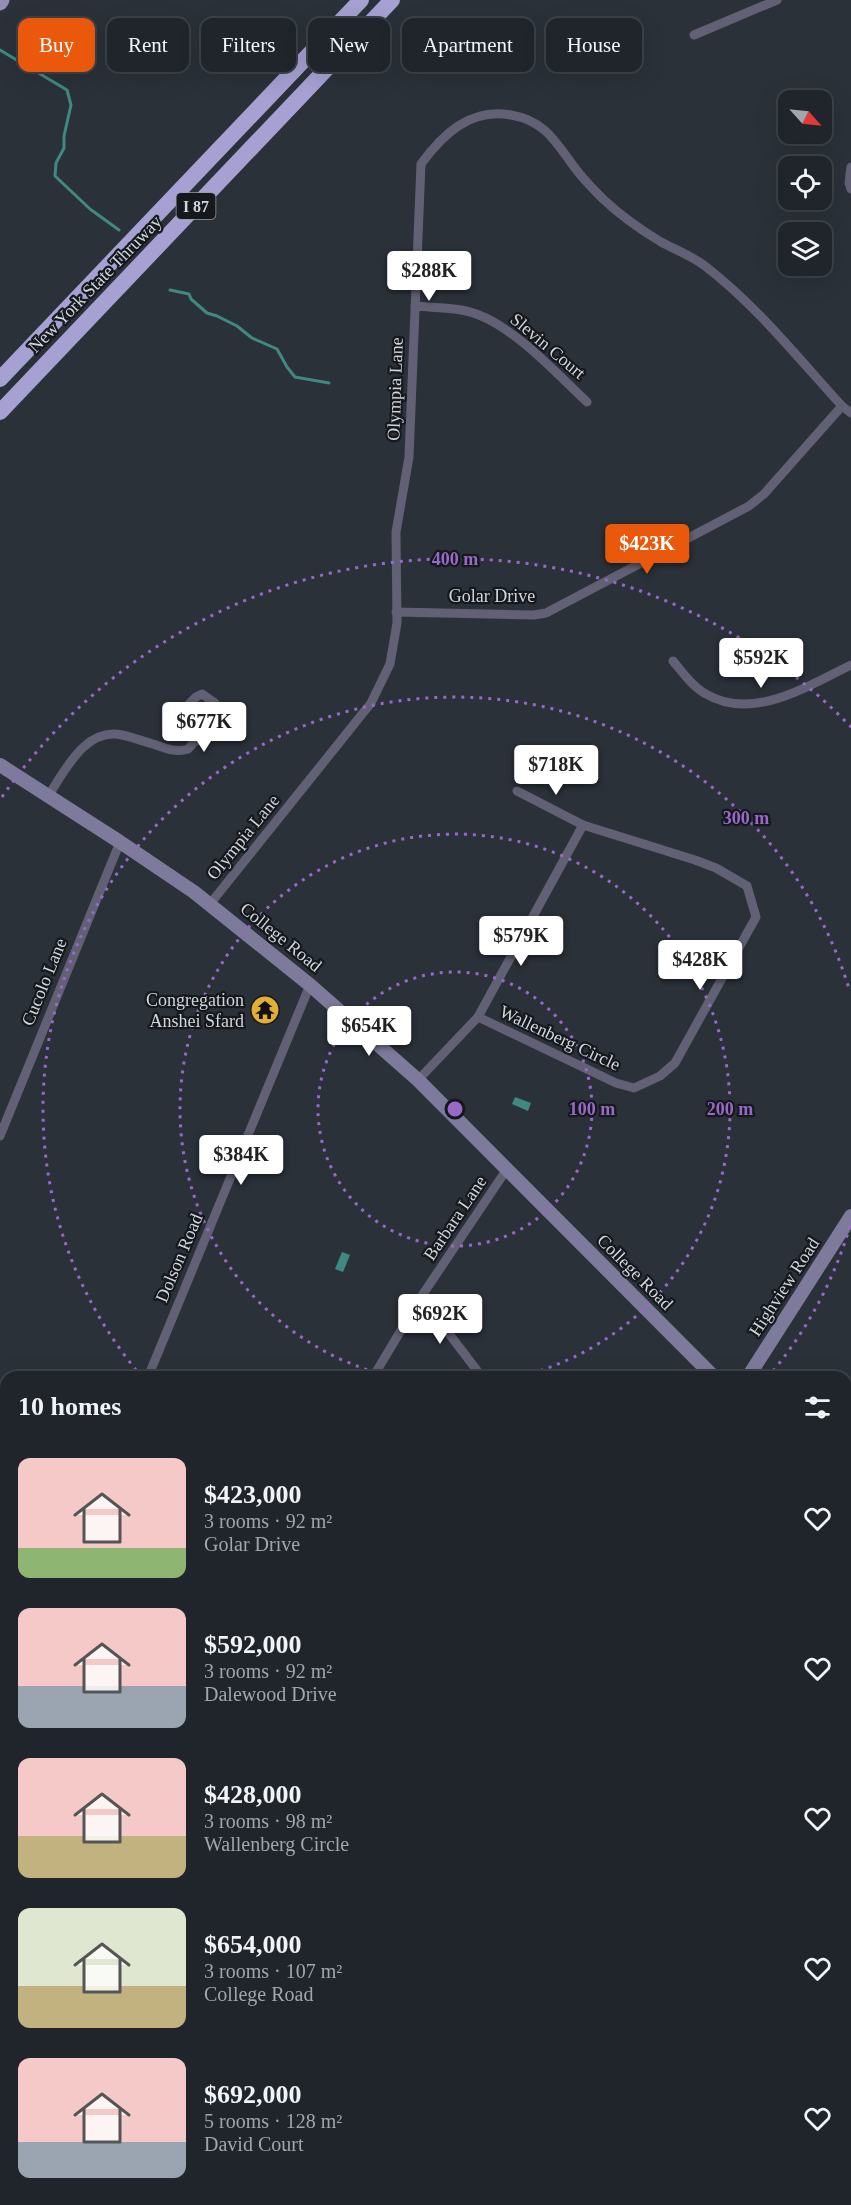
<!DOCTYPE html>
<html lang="en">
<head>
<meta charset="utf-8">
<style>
  :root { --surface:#20252b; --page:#2d3137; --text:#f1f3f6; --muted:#a2a5a9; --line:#3d4247; --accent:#ea580c }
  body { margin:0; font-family:"Times New Roman",serif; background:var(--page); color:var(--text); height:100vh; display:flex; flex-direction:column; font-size:22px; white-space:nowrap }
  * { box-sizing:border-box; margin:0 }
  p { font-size:20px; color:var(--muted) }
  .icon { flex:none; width:33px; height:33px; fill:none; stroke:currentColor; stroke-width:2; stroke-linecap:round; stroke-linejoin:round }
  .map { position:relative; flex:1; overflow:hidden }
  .panel { position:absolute; left:0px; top:1371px; width:852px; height:834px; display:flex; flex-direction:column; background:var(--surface); border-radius:18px 18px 0 0; box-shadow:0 6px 24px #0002,0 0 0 2px var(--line) }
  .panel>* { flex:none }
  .top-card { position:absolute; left:18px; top:18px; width:816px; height:54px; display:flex; gap:12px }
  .needle { width:39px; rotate:117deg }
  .controls { position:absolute; left:778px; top:90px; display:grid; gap:12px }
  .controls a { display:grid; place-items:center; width:54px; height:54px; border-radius:12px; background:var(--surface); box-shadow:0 6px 24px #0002,0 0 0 2px var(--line); font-size:30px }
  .price { position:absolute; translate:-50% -51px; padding:0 14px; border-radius:6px; background:#fff; color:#222; font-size:20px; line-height:39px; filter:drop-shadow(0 2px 3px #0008) }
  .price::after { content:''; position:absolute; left:50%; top:36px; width:18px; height:14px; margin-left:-9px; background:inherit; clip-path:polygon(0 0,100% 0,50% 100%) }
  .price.current { background:var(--accent); color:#fff }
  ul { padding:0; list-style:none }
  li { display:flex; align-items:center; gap:18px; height:150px; padding:0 18px }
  li span { display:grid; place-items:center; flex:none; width:168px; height:120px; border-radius:12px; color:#555 }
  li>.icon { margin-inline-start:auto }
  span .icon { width:72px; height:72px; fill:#fffc; stroke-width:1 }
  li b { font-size:26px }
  h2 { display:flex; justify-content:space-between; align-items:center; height:72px; padding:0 18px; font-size:26px }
  .pill { padding:0 21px; border-radius:12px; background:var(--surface); box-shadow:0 6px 24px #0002,0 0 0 2px var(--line); font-size:21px; line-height:54px }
  .pill.current { background:var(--accent); color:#fff }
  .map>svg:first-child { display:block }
</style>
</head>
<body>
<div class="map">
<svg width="851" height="2205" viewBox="0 0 851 2205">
  <rect width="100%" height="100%" fill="#2a3139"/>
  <g fill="#408982">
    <polygon points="515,1097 531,1103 528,1111 512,1104"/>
    <polygon points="342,1252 350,1255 343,1272 335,1269"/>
  </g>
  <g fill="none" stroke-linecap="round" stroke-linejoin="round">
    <g stroke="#408982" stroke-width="3">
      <polyline points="0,50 67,90 71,105 64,136 64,148 56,163 55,176 90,209 119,230"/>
      <polyline points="170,290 189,294 191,299 207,313 217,316 237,326 252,338 277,349 287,367 295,377 329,383"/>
    </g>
    <g stroke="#626074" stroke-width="9">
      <polyline points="694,35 777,0"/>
      <polyline points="851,167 849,183 851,189"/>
      <path d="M415 306C436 308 460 307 479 315 517 330 557 374 587 402"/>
      <polyline points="396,612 534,615 546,613 749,506 764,494 842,406"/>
      <path d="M673 661C683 673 693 687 706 694 753 722 809 685 851 665"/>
      <path d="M48 796C65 771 85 727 122 735 132 737 142 741 153 744 164 748 176 753 188 749L218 715 219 711 215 703 202 694 196 697 175 718 176 723 197 741"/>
      <path d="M210 904 371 703 390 664 397 623 396 532 409 457 421 164C443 134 470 108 511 115 546 121 556 143 575 168 583 179 594 190 603 199 620 215 641 230 661 242 676 250 692 256 705 266 757 306 798 358 842 406L851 413"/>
      <polyline points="478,1017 616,1083 634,1088 660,1076 675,1063 756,917 747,886 716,868 695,860 583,825 517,791"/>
      <polyline points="418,1080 478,1017 583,825"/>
      <polyline points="0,1136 120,842"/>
      <polyline points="421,1297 482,1377"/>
      <polyline points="148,1377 310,985"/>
      <polyline points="373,1377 421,1297 507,1169"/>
      <polyline points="0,1733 6,1719"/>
      <polyline points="846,1767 851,1767"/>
      <polyline points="0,1945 6,1950"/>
      <polyline points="846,1947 851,1947"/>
      <polyline points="0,2105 6,2107"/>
      <polyline points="384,2199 393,2205"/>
      <polyline points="18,2205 22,2199"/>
      <polyline points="566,2205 570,2199"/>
    </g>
    <g stroke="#7d7a9b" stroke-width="14">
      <polyline points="0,765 120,842 194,892 310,985 418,1080 714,1377"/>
      <polyline points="748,1377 851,1216"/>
      <polyline points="846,1496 851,1501"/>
      <polyline points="207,2205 211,2199"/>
    </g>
    <polyline stroke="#938eb8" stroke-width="15" points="0,3 2,0"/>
    <g stroke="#a6a0d3" stroke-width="16">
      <polyline points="0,379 361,0"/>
      <polyline points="0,412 392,0"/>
    </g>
  </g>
  <g fill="none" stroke="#9968c9" stroke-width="3" stroke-dasharray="3 6">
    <circle cx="455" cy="1109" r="137"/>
    <path d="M393 1377A275 275 0 1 1 517 1377"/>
    <path d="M850 1226A412 412 0 0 1 768 1377M142 1377A412 412 0 1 1 850 992"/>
    <path d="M2 797A550 550 0 0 1 851 727"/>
  </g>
  <defs>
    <g id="temple-disc" transform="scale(1.5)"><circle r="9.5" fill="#e1af34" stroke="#15181c"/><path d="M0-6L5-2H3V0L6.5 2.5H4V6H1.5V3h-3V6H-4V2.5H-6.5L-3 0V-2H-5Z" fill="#111"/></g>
  </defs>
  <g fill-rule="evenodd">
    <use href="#temple-disc" x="265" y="1010"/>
  </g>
  <g text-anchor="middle" stroke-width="4.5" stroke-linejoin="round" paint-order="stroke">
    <rect fill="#15181c" stroke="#999da2" stroke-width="1.5" x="176.5" y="193" width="39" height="26" rx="4.5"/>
    <g font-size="16" font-weight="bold" fill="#d1d6dc">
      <text x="196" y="212">I 87</text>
    </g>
    <g font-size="18" fill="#d1d6dc" stroke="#15181c">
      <text transform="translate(95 284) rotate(-46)" y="6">New York State Thruway</text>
      <text transform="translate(548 346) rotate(40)" y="6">Slevin Court</text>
      <text transform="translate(395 389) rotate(-88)" y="6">Olympia Lane</text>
      <text x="492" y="602">Golar Drive</text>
      <text transform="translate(243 837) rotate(-51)" y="6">Olympia Lane</text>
      <text transform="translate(281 937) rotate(39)" y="6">College Road</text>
      <text transform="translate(44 982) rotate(-68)" y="6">Cucolo Lane</text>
      <text transform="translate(560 1038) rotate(25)" y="6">Wallenberg Circle</text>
      <text transform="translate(455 1218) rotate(-56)" y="6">Barbara Lane</text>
      <text transform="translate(179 1258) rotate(-67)" y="6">Dolson Road</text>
      <text transform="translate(635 1272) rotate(45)" y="6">College Road</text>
      <text transform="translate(784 1287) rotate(-57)" y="6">Highview Road</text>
    </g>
    <g font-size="18" fill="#d1d6dc" stroke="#15181c" text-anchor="end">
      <text x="244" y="1006">Congregation<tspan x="244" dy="21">Anshei Sfard</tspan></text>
    </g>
  </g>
  <circle cx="455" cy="1109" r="9" fill="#9968c9" stroke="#15181c" stroke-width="3"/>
  <g font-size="18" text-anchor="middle" font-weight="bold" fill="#9968c9" stroke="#15181c" stroke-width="4.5" stroke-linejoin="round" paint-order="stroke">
    <text x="455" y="565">400 m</text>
    <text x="746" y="824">300 m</text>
    <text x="592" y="1115">100 m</text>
    <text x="730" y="1115">200 m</text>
  </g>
</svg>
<div class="controls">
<a><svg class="needle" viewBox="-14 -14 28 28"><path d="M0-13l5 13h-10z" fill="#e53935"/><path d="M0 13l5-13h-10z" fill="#a2a5a9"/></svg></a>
<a><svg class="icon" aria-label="locate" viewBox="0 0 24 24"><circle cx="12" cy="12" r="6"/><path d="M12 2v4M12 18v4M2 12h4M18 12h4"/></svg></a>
<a><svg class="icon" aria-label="layers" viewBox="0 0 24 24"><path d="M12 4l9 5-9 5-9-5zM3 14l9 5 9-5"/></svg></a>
</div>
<b class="price" style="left:429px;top:302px">$288K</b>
<b class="price current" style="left:647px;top:575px">$423K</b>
<b class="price" style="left:761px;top:689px">$592K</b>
<b class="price" style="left:204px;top:753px">$677K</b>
<b class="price" style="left:556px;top:796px">$718K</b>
<b class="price" style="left:521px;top:967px">$579K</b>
<b class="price" style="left:700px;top:991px">$428K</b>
<b class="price" style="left:369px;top:1057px">$654K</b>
<b class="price" style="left:241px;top:1186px">$384K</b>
<b class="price" style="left:440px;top:1345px">$692K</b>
<div class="top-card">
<a class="pill current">Buy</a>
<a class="pill">Rent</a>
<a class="pill">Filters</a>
<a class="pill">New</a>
<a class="pill">Apartment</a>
<a class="pill">House</a>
</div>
<section class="panel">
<h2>10 homes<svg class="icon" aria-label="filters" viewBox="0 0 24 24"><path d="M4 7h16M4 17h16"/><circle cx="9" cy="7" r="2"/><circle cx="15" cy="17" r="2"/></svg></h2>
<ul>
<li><span style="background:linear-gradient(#f6c9c9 75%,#8fb573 0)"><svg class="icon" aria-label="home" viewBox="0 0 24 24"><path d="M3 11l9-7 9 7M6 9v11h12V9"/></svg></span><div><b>$423,000</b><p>3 rooms · 92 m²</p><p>Golar Drive</p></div><svg class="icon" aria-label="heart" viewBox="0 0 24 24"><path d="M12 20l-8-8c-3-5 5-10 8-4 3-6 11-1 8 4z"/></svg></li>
<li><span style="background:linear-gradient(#f6c9c9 65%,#9aa5b1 0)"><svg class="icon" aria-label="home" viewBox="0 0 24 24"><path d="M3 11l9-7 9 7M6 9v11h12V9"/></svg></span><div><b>$592,000</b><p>3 rooms · 92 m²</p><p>Dalewood Drive</p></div><svg class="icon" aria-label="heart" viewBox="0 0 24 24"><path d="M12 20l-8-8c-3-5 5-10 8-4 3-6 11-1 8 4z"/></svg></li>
<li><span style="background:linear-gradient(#f6c9c9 65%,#c2b280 0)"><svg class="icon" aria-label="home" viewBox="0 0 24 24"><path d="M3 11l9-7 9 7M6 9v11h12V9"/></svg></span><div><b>$428,000</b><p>3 rooms · 98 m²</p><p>Wallenberg Circle</p></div><svg class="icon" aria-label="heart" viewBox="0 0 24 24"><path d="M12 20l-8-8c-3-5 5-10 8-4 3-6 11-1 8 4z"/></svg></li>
<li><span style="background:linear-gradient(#dfe7d0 65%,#c2b280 0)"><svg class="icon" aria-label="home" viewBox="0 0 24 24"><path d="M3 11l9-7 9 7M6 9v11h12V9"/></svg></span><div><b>$654,000</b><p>3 rooms · 107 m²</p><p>College Road</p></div><svg class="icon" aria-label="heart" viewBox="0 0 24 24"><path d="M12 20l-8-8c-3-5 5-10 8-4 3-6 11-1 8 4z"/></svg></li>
<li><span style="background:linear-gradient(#f6c9c9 70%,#9aa5b1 0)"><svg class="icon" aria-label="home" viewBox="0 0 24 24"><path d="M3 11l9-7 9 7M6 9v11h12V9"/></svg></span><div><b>$692,000</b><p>5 rooms · 128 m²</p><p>David Court</p></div><svg class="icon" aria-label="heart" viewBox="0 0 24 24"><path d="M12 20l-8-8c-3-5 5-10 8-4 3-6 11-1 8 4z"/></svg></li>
</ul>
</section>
</div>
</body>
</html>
